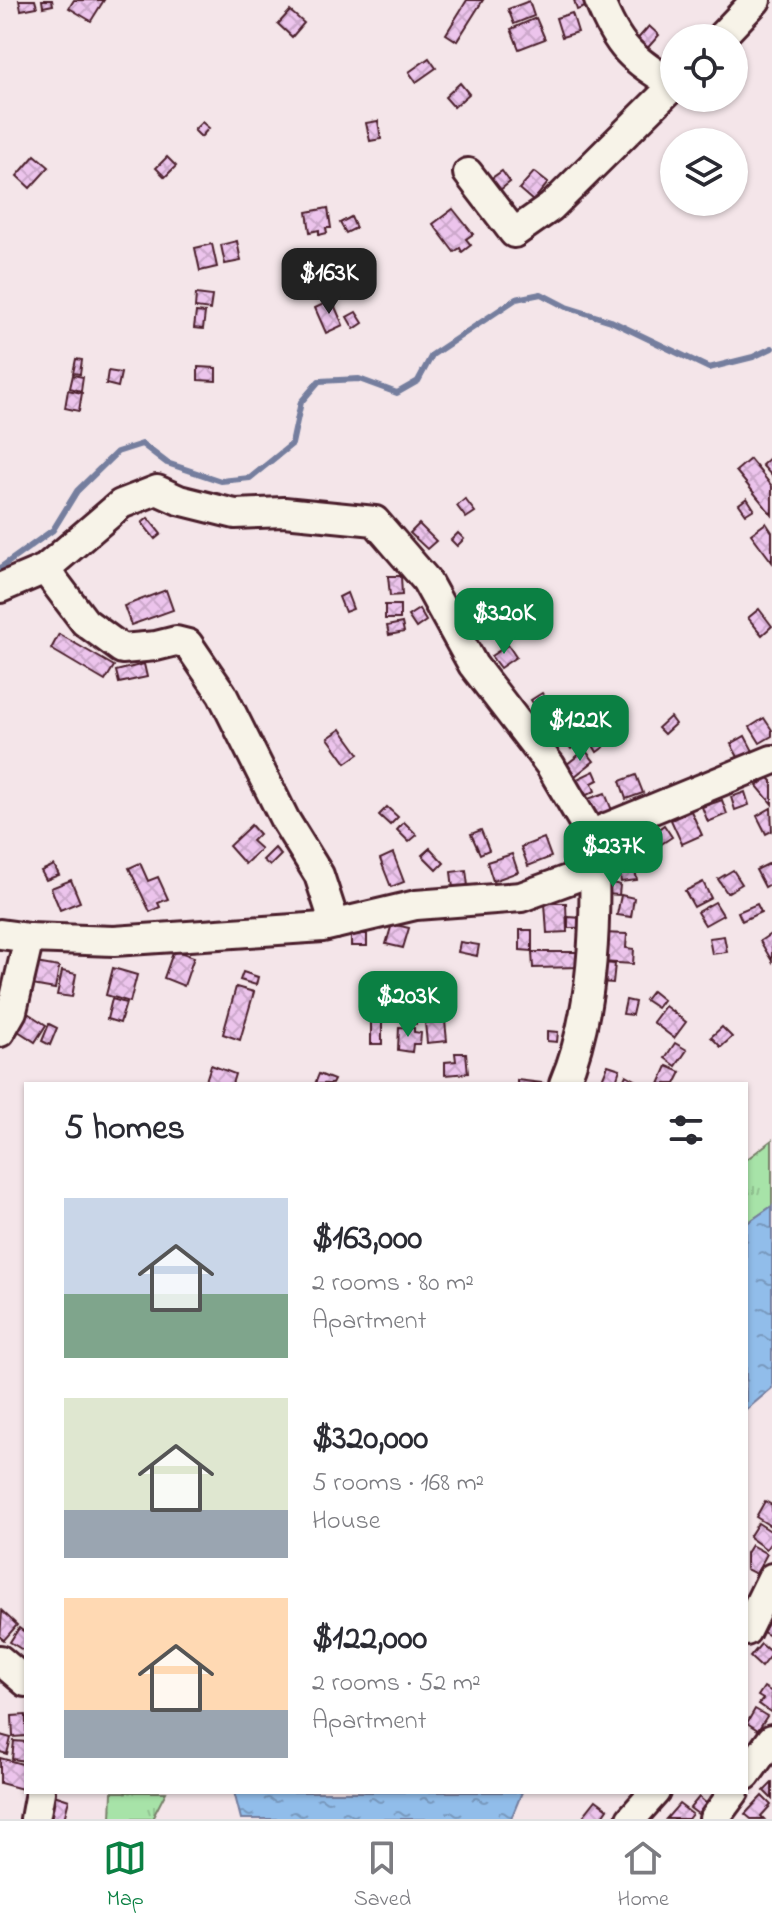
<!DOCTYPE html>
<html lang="en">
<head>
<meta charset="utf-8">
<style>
  :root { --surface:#fff; --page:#f2f2f3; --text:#2b2b33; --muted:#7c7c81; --line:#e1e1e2; --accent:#0b8043 }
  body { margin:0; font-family:"Indie Flower",sans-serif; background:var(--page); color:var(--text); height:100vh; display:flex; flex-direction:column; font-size:30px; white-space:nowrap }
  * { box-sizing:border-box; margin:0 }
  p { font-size:26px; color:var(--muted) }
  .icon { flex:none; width:44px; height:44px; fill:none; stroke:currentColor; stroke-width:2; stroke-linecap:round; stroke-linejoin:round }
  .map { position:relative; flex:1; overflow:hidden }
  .drawer { position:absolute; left:24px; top:1082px; width:724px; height:712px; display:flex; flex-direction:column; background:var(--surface); border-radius:0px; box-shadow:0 2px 6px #0004 }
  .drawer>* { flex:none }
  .fabs { position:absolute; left:660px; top:24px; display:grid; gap:16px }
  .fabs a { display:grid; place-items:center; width:88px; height:88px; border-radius:50%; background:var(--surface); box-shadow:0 2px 6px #0004; font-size:40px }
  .price { position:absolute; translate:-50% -68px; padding:0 18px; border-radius:16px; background:var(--accent); color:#fff; font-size:26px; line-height:52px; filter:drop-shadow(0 2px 4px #0008) }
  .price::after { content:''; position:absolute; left:50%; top:48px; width:24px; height:18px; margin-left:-12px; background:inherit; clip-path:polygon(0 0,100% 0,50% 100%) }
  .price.current { background:#222; color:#fff }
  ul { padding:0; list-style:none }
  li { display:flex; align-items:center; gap:24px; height:200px; padding:0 40px }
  li span { display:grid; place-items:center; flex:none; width:224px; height:160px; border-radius:0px; color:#555 }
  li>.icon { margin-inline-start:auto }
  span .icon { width:96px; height:96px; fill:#fffc; stroke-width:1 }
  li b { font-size:34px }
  h2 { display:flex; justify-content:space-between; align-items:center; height:96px; padding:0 40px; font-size:34px }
  .menu { display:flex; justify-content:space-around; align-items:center; height:112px; border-top:2px solid var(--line); background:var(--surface); font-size:22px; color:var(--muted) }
  .menu a { display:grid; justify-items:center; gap:4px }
  .menu .current { color:var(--accent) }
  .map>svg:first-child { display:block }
</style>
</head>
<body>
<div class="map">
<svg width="772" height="1819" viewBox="0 0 772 1819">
  <defs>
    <pattern id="grass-tufts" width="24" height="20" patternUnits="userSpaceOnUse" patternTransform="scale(2)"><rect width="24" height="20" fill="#a7e3a8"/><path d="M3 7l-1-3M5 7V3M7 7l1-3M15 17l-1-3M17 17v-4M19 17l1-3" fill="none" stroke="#91c291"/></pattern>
    <pattern id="water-ripples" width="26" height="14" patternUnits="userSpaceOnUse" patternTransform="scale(2)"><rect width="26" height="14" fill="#91bdea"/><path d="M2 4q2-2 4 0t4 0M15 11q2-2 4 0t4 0" fill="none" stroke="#7899be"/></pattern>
    <pattern id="building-cross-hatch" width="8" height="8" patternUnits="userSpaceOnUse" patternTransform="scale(2)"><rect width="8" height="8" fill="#ecc4ec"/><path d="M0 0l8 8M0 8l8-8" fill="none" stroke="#cca8cb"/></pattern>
  </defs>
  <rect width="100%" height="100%" fill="#f4e5e9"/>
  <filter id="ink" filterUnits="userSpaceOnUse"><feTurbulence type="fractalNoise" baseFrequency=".0125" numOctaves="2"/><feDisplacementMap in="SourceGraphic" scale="16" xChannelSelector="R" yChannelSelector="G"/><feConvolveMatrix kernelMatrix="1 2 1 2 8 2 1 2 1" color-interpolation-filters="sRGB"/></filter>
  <g filter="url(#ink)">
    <g fill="url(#grass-tufts)" stroke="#78816a" stroke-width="2">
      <polygon points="772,1140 772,1206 746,1224 746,1160"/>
      <polygon points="112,1792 166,1792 152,1819 111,1819"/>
    </g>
    <g fill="url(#water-ripples)" stroke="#757e9e" stroke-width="2">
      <polygon points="772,1206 772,1388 746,1410 746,1224"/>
      <polygon points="234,1792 522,1792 511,1819 241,1819"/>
    </g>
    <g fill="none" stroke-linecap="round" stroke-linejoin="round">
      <polyline stroke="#757e9e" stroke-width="6" points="0,568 53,530 77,491 117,452 142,444 167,463 221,481 250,478 292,444 301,402 319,381 359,379 397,393 418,381 432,355 516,299 541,294 566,307 611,321 709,368 753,357 772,348"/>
    </g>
    <g fill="url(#building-cross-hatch)" stroke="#4a1f2b" stroke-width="2">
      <polygon points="19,0 35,0 37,7 21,10"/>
      <polygon points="42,0 52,0 53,5 43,7"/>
      <polygon points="74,0 104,0 91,21 69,8"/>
      <polygon points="467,0 483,0 457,41 446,34"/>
      <polygon points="574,0 586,0 588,6 577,10"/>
      <polygon points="529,1 534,16 514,24 508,9"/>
      <polygon points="290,11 304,23 292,37 278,24"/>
      <polygon points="572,13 578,32 562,37 556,18"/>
      <polygon points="536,18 545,39 519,49 511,29"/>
      <polygon points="649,26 659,35 645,51 635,42"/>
      <polygon points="429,58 436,68 416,82 409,72"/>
      <polygon points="460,83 469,94 454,107 445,97"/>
      <polygon points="378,121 381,139 370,141 366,123"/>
      <polygon points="202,122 209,128 201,137 194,130"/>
      <polygon points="35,155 49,167 30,188 17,176"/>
      <polygon points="167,157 176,166 165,177 156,168"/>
      <polygon points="502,171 510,182 495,194 486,182"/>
      <polygon points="534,172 548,183 533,201 519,189"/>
      <polygon points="328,208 331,228 326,228 327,233 319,235 319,230 310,232 307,212"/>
      <polygon points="453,209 473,234 466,239 471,245 462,252 460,248 454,252 433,224"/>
      <polygon points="351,217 356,228 346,233 340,223"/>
      <polygon points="237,241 241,261 225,264 221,245"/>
      <polygon points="212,244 217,267 200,271 195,248"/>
      <polygon points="196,294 212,296 210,310 195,308"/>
      <polygon points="332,300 343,325 326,333 315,308"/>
      <polygon points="196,312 205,313 203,329 194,328"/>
      <polygon points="356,312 363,323 354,329 347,317"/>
      <polygon points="76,359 82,360 80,374 73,373"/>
      <polygon points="198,367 216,368 216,381 198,380"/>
      <polygon points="108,371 121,373 118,387 106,384"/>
      <polygon points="73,375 83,377 81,391 70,388"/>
      <polygon points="68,390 82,393 79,411 65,408"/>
      <polygon points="772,456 772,476 762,465"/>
      <polygon points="750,459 772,486 772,515 736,471"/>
      <polygon points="747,498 754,509 746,514 739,504"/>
      <polygon points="465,499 475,512 466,518 457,506"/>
      <polygon points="148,518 161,534 155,539 142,523"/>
      <polygon points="766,523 772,532 772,562 751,534"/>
      <polygon points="419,524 436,541 427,549 410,533"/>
      <polygon points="458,533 464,539 457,546 451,540"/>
      <polygon points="388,576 401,576 402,595 390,596"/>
      <polygon points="166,590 173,610 131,625 124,606"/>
      <polygon points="347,593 353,609 345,612 339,597"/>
      <rect x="385" y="605" width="15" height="14"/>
      <polygon points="419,609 426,621 416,628 408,616"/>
      <polygon points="759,609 772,626 762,635 748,618"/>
      <polygon points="402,623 404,632 389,635 387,626"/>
      <polygon points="59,634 114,666 105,681 51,649"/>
      <polygon points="508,645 516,657 500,668 491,656"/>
      <polygon points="144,664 147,677 119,683 116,671"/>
      <polygon points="542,693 552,707 541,715 531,700"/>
      <polygon points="670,717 675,724 664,734 658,728"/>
      <polygon points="764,718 772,730 772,736 760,743 750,727"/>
      <polygon points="575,719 585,734 578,739 581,743 571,749 567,743 563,746 554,733"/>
      <polygon points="341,729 359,754 346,763 328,738"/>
      <polygon points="745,736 753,751 739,759 731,744"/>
      <polygon points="598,737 604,747 597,752 591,742"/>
      <polygon points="585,750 594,761 575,776 566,765"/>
      <polygon points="594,771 598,780 592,783 595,791 583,797 575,780"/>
      <polygon points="636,775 643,793 626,799 620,781"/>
      <polygon points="768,777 772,781 772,804 757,786"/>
      <polygon points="745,792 749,805 735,810 731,797"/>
      <polygon points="605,793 613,813 593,820 585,800"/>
      <polygon points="722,800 727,814 708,822 702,807"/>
      <polygon points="387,807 398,817 390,825 379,815"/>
      <polygon points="771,808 772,831 766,834 757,816"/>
      <polygon points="691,811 702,835 682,844 671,820"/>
      <polygon points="404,822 417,835 409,842 397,830"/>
      <polygon points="251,825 259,834 252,841 261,849 245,864 229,846"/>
      <polygon points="664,825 672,837 660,845 652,834"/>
      <polygon points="481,830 489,850 480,854 471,834"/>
      <polygon points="653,837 659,850 638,860 632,847"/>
      <polygon points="544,838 551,857 528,866 521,847"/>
      <polygon points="275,848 281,855 270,866 263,860"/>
      <polygon points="430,848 444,863 437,870 422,855"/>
      <polygon points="393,853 404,882 391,887 380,859"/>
      <polygon points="512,854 518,872 493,881 487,862"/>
      <polygon points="633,859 637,880 621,882 618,862"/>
      <polygon points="772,862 772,883 765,887 756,870"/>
      <polygon points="140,863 148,881 158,877 168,899 158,903 160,907 150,912 129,868"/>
      <polygon points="54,865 59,875 46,880 41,871"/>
      <polygon points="466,870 468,886 453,888 451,872"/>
      <polygon points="733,870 742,884 727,893 718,879"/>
      <polygon points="71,880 80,902 60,910 51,888"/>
      <polygon points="608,882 620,885 619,895 606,894"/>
      <polygon points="703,882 711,898 694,907 685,891"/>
      <polygon points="621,895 634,898 631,917 617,915"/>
      <polygon points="715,902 723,915 705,925 697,912"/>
      <polygon points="545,903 566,903 567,932 547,933"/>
      <polygon points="757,904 761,912 742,921 738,912"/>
      <polygon points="568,917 582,918 581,928 568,928"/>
      <polygon points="392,924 409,928 403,948 386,944"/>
      <polygon points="520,930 532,930 532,951 520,950"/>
      <polygon points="602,933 627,934 626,948 634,949 633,964 601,962"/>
      <polygon points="772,933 772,961 760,941"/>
      <rect x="351" y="934" width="16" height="12"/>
      <polygon points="724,936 727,952 712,954 709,938"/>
      <polygon points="460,942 479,945 477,956 458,952"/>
      <polygon points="174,950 194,957 184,986 164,978"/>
      <polygon points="532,952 581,952 581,967 533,968"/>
      <polygon points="36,963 59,967 55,989 32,985"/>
      <polygon points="602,963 615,964 613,983 601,982"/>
      <polygon points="113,968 137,975 130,1002 106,995"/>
      <polygon points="62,971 76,974 72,997 57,995"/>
      <polygon points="243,972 258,977 256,985 240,980"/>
      <polygon points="236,987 254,992 240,1040 223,1034"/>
      <polygon points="652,991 663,1000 657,1008 645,1000"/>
      <polygon points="112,999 126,1003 120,1023 107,1019"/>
      <polygon points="626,1000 635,1002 632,1015 623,1014"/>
      <polygon points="665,1006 686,1022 674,1038 653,1022"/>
      <polygon points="23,1010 46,1025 35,1042 12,1027"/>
      <polygon points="407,1016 417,1017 416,1024 406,1023"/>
      <rect x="371" y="1021" width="11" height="23"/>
      <polygon points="445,1021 447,1041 427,1043 425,1023"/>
      <polygon points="49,1024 57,1028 50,1045 42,1041"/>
      <polygon points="399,1027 414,1028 414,1032 421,1033 420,1044 413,1044 412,1052 398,1050"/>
      <polygon points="722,1027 732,1037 721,1047 711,1037"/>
      <polygon points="547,1031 558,1032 557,1042 547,1041"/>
      <polygon points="675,1043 687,1050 676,1066 665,1058"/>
      <polygon points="455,1053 466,1053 468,1073 445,1075 445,1062 456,1061"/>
      <polygon points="211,1065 235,1074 232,1084 205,1084"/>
      <polygon points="608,1065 620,1069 615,1084 601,1082"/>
      <polygon points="667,1066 681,1072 675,1084 659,1084"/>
      <polygon points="319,1074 334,1080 332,1084 315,1084"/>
      <polygon points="626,1075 637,1081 636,1084 622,1084"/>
      <polygon points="517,1080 542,1083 541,1084 517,1084"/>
      <polygon points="765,1501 772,1505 772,1527 756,1517"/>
      <polygon points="758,1523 772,1532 772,1541 766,1549 749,1537"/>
      <polygon points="751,1545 767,1554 756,1574 746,1569 746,1553"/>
      <polygon points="2,1611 17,1625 4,1640 0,1637"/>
      <polygon points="771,1619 772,1620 772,1637 763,1632"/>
      <polygon points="19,1628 26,1633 26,1652 10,1642"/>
      <polygon points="761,1644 772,1653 761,1667 750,1657"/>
      <polygon points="764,1687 772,1692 772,1713 759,1704 763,1699 758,1696"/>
      <polygon points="755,1709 767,1716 758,1730 747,1723"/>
      <polygon points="26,1715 26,1736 13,1737 12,1716"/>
      <polygon points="0,1735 11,1738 7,1754 0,1752"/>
      <polygon points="14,1741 26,1742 26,1761 12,1759"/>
      <polygon points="0,1758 26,1765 26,1790 0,1783"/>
      <polygon points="772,1783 772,1799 764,1791"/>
      <polygon points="54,1795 69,1800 64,1819 47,1819"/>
      <polygon points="762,1796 771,1805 761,1816 764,1819 751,1819 745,1814"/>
      <polygon points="699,1797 707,1804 698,1814 690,1808"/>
      <polygon points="596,1800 608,1809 601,1819 589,1819 584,1815"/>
      <polygon points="679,1804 692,1814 688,1819 666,1819"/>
    </g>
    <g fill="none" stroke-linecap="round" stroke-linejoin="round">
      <g stroke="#4a1f2b" stroke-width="34">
        <g id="minor">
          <path d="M599 0C618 48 631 58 674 85"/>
          <polyline points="720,38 756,0"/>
          <polyline points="468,173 514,233 551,207 674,85"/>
          <polyline points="45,569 85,622 122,649 156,646 176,641 188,644 222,694 285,820 319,875 335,924"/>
          <polyline points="0,588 45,569 121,504 157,490 179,500 235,514 284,512 375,521 426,580 473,665 550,765 593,838"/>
          <polyline points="0,934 29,938 114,941 323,927 416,905 521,897 595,870"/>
          <polyline points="0,1032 12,1011 29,938"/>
          <path d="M564 1084C595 1011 597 916 593 838L604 829 772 760"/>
          <polyline points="746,1631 772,1578"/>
          <polyline points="0,1660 26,1682"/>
          <polyline points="746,1775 772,1739"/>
          <polyline points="35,1819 40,1792"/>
          <polyline points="631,1819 655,1792"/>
          <polyline points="714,1819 734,1792"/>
        </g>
      </g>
      <use href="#minor" stroke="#f7f3e8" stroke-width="28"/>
    </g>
  </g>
</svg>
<div class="fabs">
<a><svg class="icon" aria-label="locate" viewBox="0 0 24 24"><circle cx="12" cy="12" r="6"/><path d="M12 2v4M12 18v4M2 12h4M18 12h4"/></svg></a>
<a><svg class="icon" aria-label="layers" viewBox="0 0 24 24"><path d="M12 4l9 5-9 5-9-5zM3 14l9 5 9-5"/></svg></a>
</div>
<b class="price current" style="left:329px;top:316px">$163K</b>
<b class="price" style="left:504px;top:656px">$320K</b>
<b class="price" style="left:580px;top:763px">$122K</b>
<b class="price" style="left:613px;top:889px">$237K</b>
<b class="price" style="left:408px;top:1039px">$203K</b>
<section class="drawer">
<h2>5 homes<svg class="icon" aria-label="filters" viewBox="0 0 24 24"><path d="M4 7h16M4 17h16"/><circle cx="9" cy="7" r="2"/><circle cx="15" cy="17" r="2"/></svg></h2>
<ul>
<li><span style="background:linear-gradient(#c9d6e8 60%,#7fa58c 0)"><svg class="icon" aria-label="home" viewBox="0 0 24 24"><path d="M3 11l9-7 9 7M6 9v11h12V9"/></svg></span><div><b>$163,000</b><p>2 rooms · 80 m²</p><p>Apartment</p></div></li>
<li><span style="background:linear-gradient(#dfe7d0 70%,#9aa5b1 0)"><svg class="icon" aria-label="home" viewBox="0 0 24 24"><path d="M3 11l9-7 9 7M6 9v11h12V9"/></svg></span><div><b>$320,000</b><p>5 rooms · 168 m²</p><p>House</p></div></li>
<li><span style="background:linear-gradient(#ffd9b3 70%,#9aa5b1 0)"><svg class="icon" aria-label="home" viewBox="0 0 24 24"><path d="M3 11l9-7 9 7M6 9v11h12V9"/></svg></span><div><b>$122,000</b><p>2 rooms · 52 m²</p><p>Apartment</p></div></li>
</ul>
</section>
</div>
<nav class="menu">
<a class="current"><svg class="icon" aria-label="map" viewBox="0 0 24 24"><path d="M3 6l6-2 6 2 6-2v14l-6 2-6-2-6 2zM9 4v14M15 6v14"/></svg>Map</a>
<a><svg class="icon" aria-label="saved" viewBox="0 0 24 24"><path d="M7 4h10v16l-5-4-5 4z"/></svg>Saved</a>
<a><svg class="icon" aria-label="home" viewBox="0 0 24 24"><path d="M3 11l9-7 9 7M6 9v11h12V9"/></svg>Home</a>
</nav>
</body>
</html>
